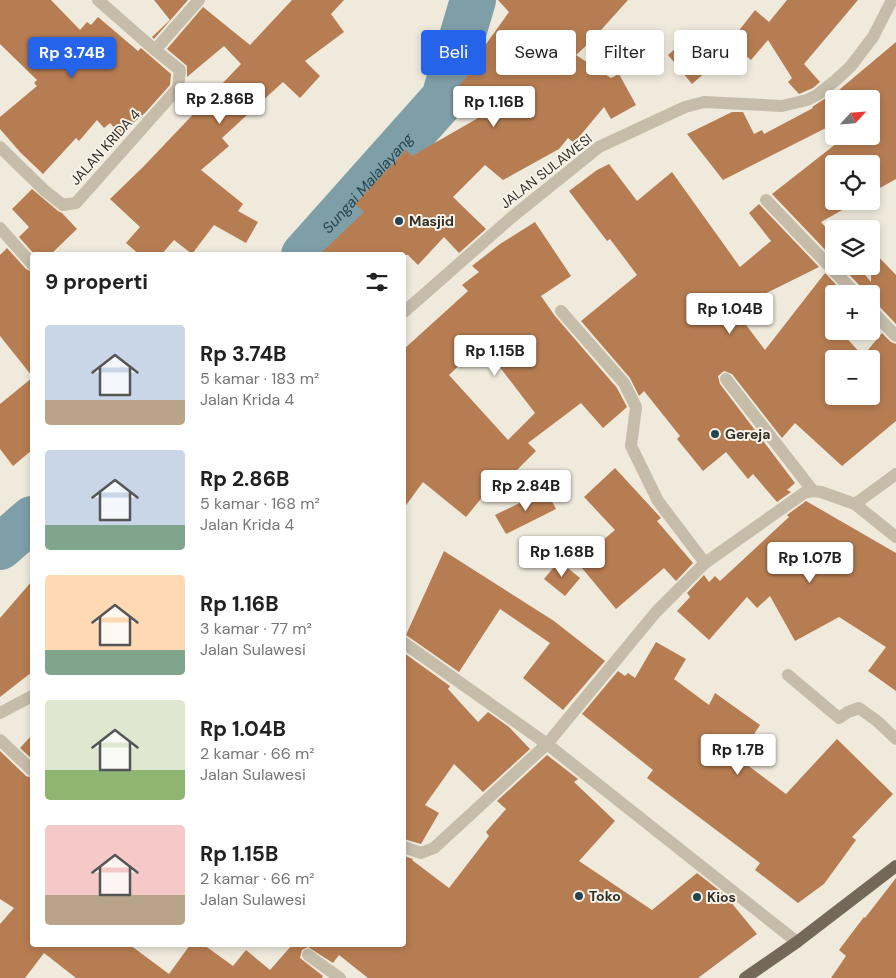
<!DOCTYPE html>
<html lang="id">
<head>
<meta charset="utf-8">
<style>
  :root { --surface:#fff; --page:#f2f2f2; --text:#222; --muted:#767676; --accent:#2563eb }
  body { margin:0; font-family:"DM Sans",sans-serif; background:var(--page); color:var(--text); height:100vh; display:flex; flex-direction:column; font-size:19px; white-space:nowrap }
  * { box-sizing:border-box; margin:0 }
  p { font-size:16px; color:var(--muted) }
  .icon { flex:none; width:28px; height:28px; fill:none; stroke:currentColor; stroke-width:2; stroke-linecap:round; stroke-linejoin:round }
  .map { position:relative; flex:1; overflow:hidden }
  .panel { position:absolute; left:30px; top:252px; width:376px; height:695px; display:flex; flex-direction:column; background:var(--surface); border-radius:5px; box-shadow:0 2px 8px #0003 }
  .panel>* { flex:none }
  .hud { position:absolute; left:421px; top:30px; width:399px; height:45px; display:flex; gap:10px }
  .needle { width:32px; rotate:64deg }
  .tools { position:absolute; left:825px; top:90px; display:grid; gap:10px }
  .tools a { display:grid; place-items:center; width:55px; height:55px; border-radius:5px; background:var(--surface); box-shadow:0 2px 8px #0003; font-size:25px }
  .price { position:absolute; translate:-50% -42px; padding:0 11px; border-radius:5px; background:#fff; color:#222; font-size:16px; line-height:32px; filter:drop-shadow(0 1px 2px #0008) }
  .price::after { content:''; position:absolute; left:50%; top:30px; width:15px; height:11px; margin-left:-8px; background:inherit; clip-path:polygon(0 0,100% 0,50% 100%) }
  .price.current { background:var(--accent); color:#fff }
  ul { padding:0; list-style:none }
  li { display:flex; align-items:center; gap:15px; height:125px; padding:0 15px }
  li span { display:grid; place-items:center; flex:none; width:140px; height:100px; border-radius:5px; color:#555 }
  li>.icon { margin-inline-start:auto }
  span .icon { width:60px; height:60px; fill:#fffc; stroke-width:1 }
  li b { font-size:21px }
  h2 { display:flex; justify-content:space-between; align-items:center; height:60px; padding:0 15px; font-size:21px }
  .pill { padding:0 18px; border-radius:5px; background:var(--surface); box-shadow:0 2px 8px #0003; font-size:18px; line-height:45px }
  .pill.current { background:var(--accent); color:#fff }
  .map>svg:first-child { display:block }
</style>
</head>
<body>
<div class="map">
<svg width="896" height="978" viewBox="0 0 896 978">
  <rect width="100%" height="100%" fill="#efeadc"/>
  <g fill="none" stroke-linecap="round" stroke-linejoin="round">
    <g stroke="#7f9fa8" stroke-width="46">
      <path id="s1" d="M304 255 444 98 473 0"/>
      <polyline points="0,547 32,519"/>
    </g>
  </g>
  <g fill="#b77d52" fill-rule="evenodd">
    <polygon points="0,0 51,0 80,30 87,22 91,25 98,17 138,51 141,48 171,74 170,85 145,113 120,134 110,123 104,128 97,120 79,141 76,138 43,174 20,152 0,129 0,117 37,86 34,83 37,80 0,44"/>
    <polygon points="154,0 188,0 154,39 152,37 170,20"/>
    <polygon points="292,0 344,0 331,14 344,32 305,61 320,76 300,98 283,82 222,138 229,146 201,170 243,204 238,211 258,222 246,243 214,225 192,254 174,240 161,255 140,255 126,243 140,227 110,199 144,166 241,64 224,46 187,77 187,66 167,49 203,7 250,45"/>
    <polygon points="498,0 628,0 601,30 602,31 576,55 611,78 619,74 636,105 611,119 604,107 574,143 568,138 559,149 503,180 485,165 453,197 486,229 459,253 444,237 418,265 408,255 319,255 364,212 355,204 406,150 412,156 485,114 456,89 478,64 474,61 509,12"/>
    <polygon points="787,0 858,0 804,64 820,82 813,88 799,94 788,82 792,78 768,40 751,60 730,42 755,10 769,22"/>
    <polygon points="691,35 715,64 692,84 668,55"/>
    <polygon points="896,42 896,179 871,193 871,164 834,164 834,201 858,201 821,222 834,237 834,259 772,194 846,136 871,136 871,99 834,99 834,124 723,180 687,134 732,112 743,112 754,134 762,130 764,134 813,108 812,107 832,94 833,95"/>
    <path d="M609 164 637 201 672 172 740 267 771 241 749 213 759 204 819 267 734 309 765 350 825 273 845 294H834V331H840L863 356 882 333 891 342 896 344V421L842 466 795 423 782 438 732 374 724 371 718 376 720 384 795 483 787 490 791 492 777 502 753 474 748 479 726 452 703 471 677 439 680 436 644 391 639 396 630 378 581 321 637 275 610 239 607 241 569 191 597 170ZM834 359H871V396H834Z"/>
    <polygon points="32,189 58,211 62,213 77,229 50,255 35,255 19,237 29,227 12,209"/>
    <path d="M535 222 571 276 541 296 555 316 617 388 627 407 603 428 581 403 528 443 536 451 487 500 484 495 466 517 423 482 404 508V349L468 291 462 285 479 272 472 266 500 244ZM482 344 535 413 508 440 449 375Z"/>
    <polygon points="7,248 26,269 32,272 32,376 0,336 0,255"/>
    <polygon points="871,249 896,275 896,324 877,304 871,302 871,294 864,294 862,288 841,266 858,266 871,282"/>
    <polygon points="32,378 32,450 13,466 0,449 0,404"/>
    <polygon points="615,468 661,518 657,521 693,563 676,581 664,568 616,609 577,562 615,530 584,497"/>
    <polygon points="546,490 556,509 506,534 495,515"/>
    <polygon points="806,501 896,553 896,691 868,671 886,647 839,617 795,641 770,596 757,608 747,597 709,640 677,611 690,597 687,593 704,575 709,582 715,576 720,581 789,517 787,515"/>
    <polygon points="444,551 554,621 605,661 563,710 523,678 550,643 500,609 459,672 406,635"/>
    <polygon points="559,561 580,578 565,596 544,579"/>
    <polygon points="32,581 32,672 0,697 0,618"/>
    <polygon points="656,642 686,659 674,679 709,705 715,693 760,725 738,758 786,794 837,739 893,794 852,837 856,840 824,884 798,903 755,870 760,863 647,778 653,770 582,714 618,671 625,676 628,673 635,678"/>
    <polygon points="404,653 450,686 448,689 478,722 488,712 509,727 530,749 483,792 454,764 425,805 439,813 421,844 404,839"/>
    <polygon points="32,735 32,759 20,748"/>
    <polygon points="0,751 26,776 32,778 32,945 130,945 169,974 190,945 204,945 233,966 246,950 270,970 292,945 404,945 404,856 413,859 412,860 449,888 489,836 486,832 506,809 497,801 547,755 578,779 574,782 615,821 579,861 652,910 697,873 725,895 757,934 698,978 368,978 339,955 333,963 308,947 302,950 300,958 323,976 322,978 76,978 44,953 25,978 0,978 0,924 14,908 0,899"/>
    <polygon points="896,878 896,978 831,978 846,956 839,950 864,917 865,918"/>
  </g>
  <g fill="none" stroke-linecap="round" stroke-linejoin="round">
    <g stroke="#c5bcaa" stroke-width="12">
      <polyline points="155,50 199,0"/>
      <polyline points="0,147 44,190 63,205 76,203 178,88 180,70 155,50 98,0"/>
      <polyline points="766,200 856,294"/>
      <polyline points="0,228 32,264"/>
      <polyline points="871,310 896,336"/>
      <polyline points="561,311 624,383 636,407 631,446 658,501 705,563"/>
      <polyline points="404,312 512,217 599,147 685,107 704,102 782,106 807,100 817,95 836,80 851,66 873,37 892,0"/>
      <polyline points="726,379 813,491"/>
      <polyline points="855,504 896,474"/>
      <polyline points="404,643 547,744 797,942"/>
      <polyline points="788,675 839,718 848,712 859,708 877,721 896,739"/>
      <polyline points="0,713 32,696"/>
      <polyline points="0,740 32,770"/>
      <polyline points="404,847 421,853 434,848 547,744 656,612 705,563 804,493 813,491 821,492 855,504 896,537"/>
      <polyline points="308,955 340,978"/>
    </g>
    <polyline stroke="#74685b" stroke-width="12" points="745,978 797,942 896,866"/>
  </g>
  <g fill="#234550" stroke="#f7f3e8" stroke-width="2">
    <circle cx="399" cy="221" r="5"/>
    <circle cx="715" cy="434" r="5"/>
    <circle cx="579" cy="896" r="5"/>
    <circle cx="697" cy="897" r="5"/>
  </g>
  <g text-anchor="middle" stroke-width="4" stroke-linejoin="round" paint-order="stroke">
    <g font-size="14" fill="#342e28" stroke="#f7f3e8">
      <text transform="translate(105 147) rotate(-48)" y="5">JALAN KRIDA 4</text>
      <text transform="translate(546 171) rotate(-38)" y="5">JALAN SULAWESI</text>
    </g>
    <g font-size="14" font-weight="bold" fill="#342e28" stroke="#f7f3e8" text-anchor="start">
      <text x="409" y="226">Masjid</text>
      <text x="725" y="439">Gereja</text>
      <text x="589" y="901">Toko</text>
      <text x="707" y="902">Kios</text>
    </g>
    <g font-size="15" font-style="italic" fill="#234550" stroke="#f7f3e8">
      <text dy="5" stroke="none"><textPath href="#s1" startOffset="96">Sungai Malalayang</textPath></text>
    </g>
  </g>
</svg>
<div class="tools">
<a><svg class="needle" viewBox="-14 -14 28 28"><path d="M0-13l5 13h-10z" fill="#e53935"/><path d="M0 13l5-13h-10z" fill="#767676"/></svg></a>
<a><svg class="icon" aria-label="locate" viewBox="0 0 24 24"><circle cx="12" cy="12" r="6"/><path d="M12 2v4M12 18v4M2 12h4M18 12h4"/></svg></a>
<a><svg class="icon" aria-label="layers" viewBox="0 0 24 24"><path d="M12 4l9 5-9 5-9-5zM3 14l9 5 9-5"/></svg></a>
<a>+</a>
<a>−</a>
</div>
<b class="price current" style="left:72px;top:79px">Rp 3.74B</b>
<b class="price" style="left:220px;top:125px">Rp 2.86B</b>
<b class="price" style="left:494px;top:128px">Rp 1.16B</b>
<b class="price" style="left:730px;top:335px">Rp 1.04B</b>
<b class="price" style="left:495px;top:377px">Rp 1.15B</b>
<b class="price" style="left:526px;top:512px">Rp 2.84B</b>
<b class="price" style="left:562px;top:578px">Rp 1.68B</b>
<b class="price" style="left:810px;top:584px">Rp 1.07B</b>
<b class="price" style="left:738px;top:776px">Rp 1.7B</b>
<div class="hud">
<a class="pill current">Beli</a>
<a class="pill">Sewa</a>
<a class="pill">Filter</a>
<a class="pill">Baru</a>
</div>
<section class="panel">
<h2>9 properti<svg class="icon" aria-label="filters" viewBox="0 0 24 24"><path d="M4 7h16M4 17h16"/><circle cx="9" cy="7" r="2"/><circle cx="15" cy="17" r="2"/></svg></h2>
<ul>
<li><span style="background:linear-gradient(#c9d6e8 75%,#b9a48a 0)"><svg class="icon" aria-label="home" viewBox="0 0 24 24"><path d="M3 11l9-7 9 7M6 9v11h12V9"/></svg></span><div><b>Rp 3.74B</b><p>5 kamar · 183 m²</p><p>Jalan Krida 4</p></div></li>
<li><span style="background:linear-gradient(#c9d6e8 75%,#7fa58c 0)"><svg class="icon" aria-label="home" viewBox="0 0 24 24"><path d="M3 11l9-7 9 7M6 9v11h12V9"/></svg></span><div><b>Rp 2.86B</b><p>5 kamar · 168 m²</p><p>Jalan Krida 4</p></div></li>
<li><span style="background:linear-gradient(#ffd9b3 75%,#7fa58c 0)"><svg class="icon" aria-label="home" viewBox="0 0 24 24"><path d="M3 11l9-7 9 7M6 9v11h12V9"/></svg></span><div><b>Rp 1.16B</b><p>3 kamar · 77 m²</p><p>Jalan Sulawesi</p></div></li>
<li><span style="background:linear-gradient(#dfe7d0 70%,#8fb573 0)"><svg class="icon" aria-label="home" viewBox="0 0 24 24"><path d="M3 11l9-7 9 7M6 9v11h12V9"/></svg></span><div><b>Rp 1.04B</b><p>2 kamar · 66 m²</p><p>Jalan Sulawesi</p></div></li>
<li><span style="background:linear-gradient(#f6c9c9 70%,#b9a48a 0)"><svg class="icon" aria-label="home" viewBox="0 0 24 24"><path d="M3 11l9-7 9 7M6 9v11h12V9"/></svg></span><div><b>Rp 1.15B</b><p>2 kamar · 66 m²</p><p>Jalan Sulawesi</p></div></li>
</ul>
</section>
</div>
</body>
</html>
